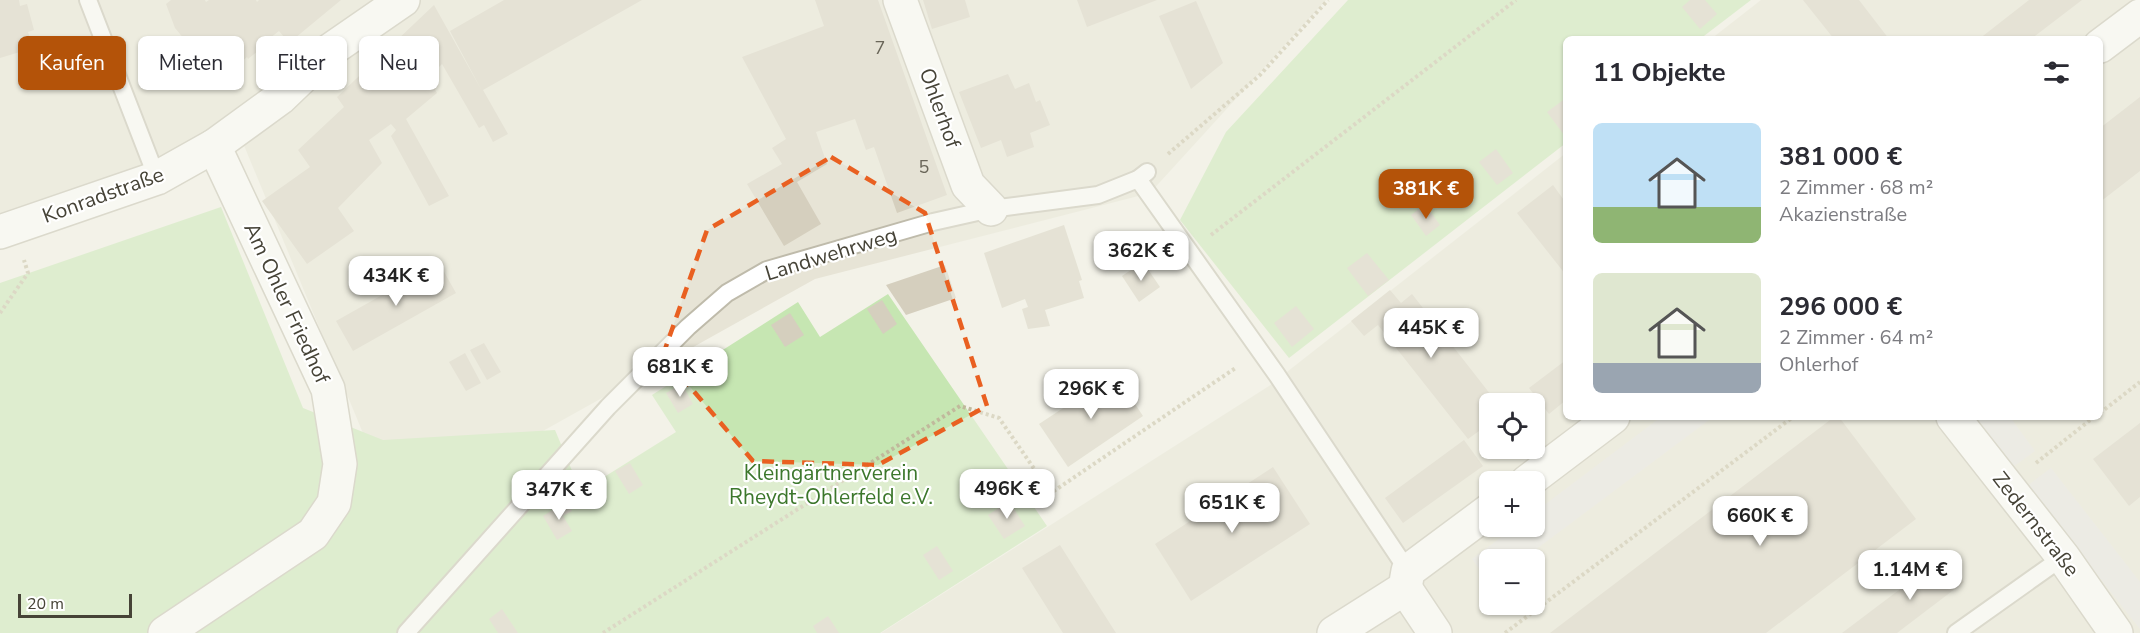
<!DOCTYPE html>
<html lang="de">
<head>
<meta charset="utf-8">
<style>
  :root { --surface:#fff; --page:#f7f7f7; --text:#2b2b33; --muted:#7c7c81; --accent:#b45309 }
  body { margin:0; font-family:"Nunito Sans",sans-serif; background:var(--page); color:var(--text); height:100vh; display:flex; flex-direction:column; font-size:22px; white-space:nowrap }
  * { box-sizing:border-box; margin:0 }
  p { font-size:20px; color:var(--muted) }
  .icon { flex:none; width:33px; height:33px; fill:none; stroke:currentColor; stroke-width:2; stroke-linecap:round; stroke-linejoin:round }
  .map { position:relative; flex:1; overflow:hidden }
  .drawer { position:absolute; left:1563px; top:36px; width:540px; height:384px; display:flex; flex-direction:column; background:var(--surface); border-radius:9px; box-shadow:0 2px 4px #0004 }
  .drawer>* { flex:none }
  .banner { position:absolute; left:18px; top:36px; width:570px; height:54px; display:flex; gap:12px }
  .tools { position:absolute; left:1479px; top:393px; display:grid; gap:12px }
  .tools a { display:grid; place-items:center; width:66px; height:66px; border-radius:9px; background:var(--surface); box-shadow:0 2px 4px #0004; font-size:30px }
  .scale { position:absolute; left:18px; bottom:15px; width:114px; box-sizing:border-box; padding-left:6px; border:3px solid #464337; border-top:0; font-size:16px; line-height:21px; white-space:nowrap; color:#464337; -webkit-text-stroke:4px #fff; paint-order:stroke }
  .price { position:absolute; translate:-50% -51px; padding:0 14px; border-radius:12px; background:#fff; color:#222; font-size:20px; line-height:39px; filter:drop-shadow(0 2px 3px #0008) }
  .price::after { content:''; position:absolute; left:50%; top:36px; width:18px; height:14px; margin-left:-9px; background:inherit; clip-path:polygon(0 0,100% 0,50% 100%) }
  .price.selected { background:var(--accent); color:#fff }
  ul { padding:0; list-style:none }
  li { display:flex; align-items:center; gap:18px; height:150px; padding:0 30px }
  li span { display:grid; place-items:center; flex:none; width:168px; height:120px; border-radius:9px; color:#555 }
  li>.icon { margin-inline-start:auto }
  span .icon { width:72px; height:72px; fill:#fffc; stroke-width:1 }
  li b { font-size:26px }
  h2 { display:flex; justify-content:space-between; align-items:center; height:72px; padding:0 30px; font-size:26px }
  .tag { padding:0 21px; border-radius:9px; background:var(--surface); box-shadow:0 2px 4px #0004; font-size:21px; line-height:54px }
  .tag.selected { background:var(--accent); color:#fff }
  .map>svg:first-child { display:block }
</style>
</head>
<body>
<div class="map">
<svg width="2140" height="633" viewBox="0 0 2140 633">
  <rect width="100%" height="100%" fill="#f3f2e8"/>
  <g fill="#e7e4d6" fill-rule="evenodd">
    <polygon points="0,0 1326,0 1150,193 815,279 396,513 243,143 0,234"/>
    <path d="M1761 0H2137L2140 4V633H881L1269 386 1566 153V417H2100V39H1711ZM1490 404H1534V448H1490ZM1490 482H1534V526H1490ZM1490 560H1534V604H1490Z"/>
  </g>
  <g fill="#c6e6b2">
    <polygon points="1348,0 1751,0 1700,39 1566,39 1566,143 1289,358 1180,220 1226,132"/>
    <polygon points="221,207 303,408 383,440 555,430 578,485 569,499 676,432 652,395 798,302 820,337 888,294 1047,526 880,633 0,633 0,283"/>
  </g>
  <g fill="#e5e3e0">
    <polygon points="1661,417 1713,417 1523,559 1490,560 1489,582 1472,559 1515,527 1534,526 1535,512"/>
    <polygon points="1974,417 2010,417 2035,451 2013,467"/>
    <polygon points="2051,468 2140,582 2140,629 2027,486"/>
  </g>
  <g fill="#d5cfbe">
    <polygon points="0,0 19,0 20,6 27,4 34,30 28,32 33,48 0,58"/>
    <polygon points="171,0 205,0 206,2 209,0 256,0 257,2 259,0 341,0 289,43 279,31 261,45 263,47 248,59 247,57 219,81 175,28 166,4"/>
    <polygon points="504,0 642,0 483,90 508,134 493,142 484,125 479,128 442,64 428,78 437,93 406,119 449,196 429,206 391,136 396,130 391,124 369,140 382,163 338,208 354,231 307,264 262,201 310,167 298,150 344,107 337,97 434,5 482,91 450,31"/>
    <polygon points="815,0 878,0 947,195 897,213 874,147 866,150 855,119 816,132 827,164 797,182 821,224 784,246 747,184 782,164 772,148 786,139 742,57 824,26"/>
    <polygon points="923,0 965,0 970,17 932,29"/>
    <polygon points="1077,0 1157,0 1087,27"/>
    <polygon points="1690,0 1705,0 1717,14 1700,29 1682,7"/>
    <polygon points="1803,0 1859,0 1889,39 1834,39"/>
    <polygon points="2029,0 2082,0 2031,39 1979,39"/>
    <polygon points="1196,1 1223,63 1191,89 1159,16"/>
    <polygon points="1008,74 1015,89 1029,83 1036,102 1040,100 1050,125 1030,133 1034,147 1007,157 1001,140 981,148 959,92"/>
    <polygon points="2140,97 2140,171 2100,202 2100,128"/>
    <polygon points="1566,98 1566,134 1564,135 1547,112"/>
    <polygon points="1496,149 1513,173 1497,185 1479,162"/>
    <polygon points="1553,185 1566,203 1566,275 1517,213"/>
    <polygon points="1425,204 1440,225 1426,236 1411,215"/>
    <polygon points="1064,225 1082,280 1079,281 1084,298 1045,310 1050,326 1028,329 1022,309 1028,307 1025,299 1002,308 984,253"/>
    <polygon points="1367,253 1389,280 1368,296 1347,268"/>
    <polygon points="1143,262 1160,287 1139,302 1122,276"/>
    <polygon points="439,263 456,293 353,351 336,321"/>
    <polygon points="945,265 956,298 906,315 886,285"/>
    <polygon points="1390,290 1401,303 1412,294 1498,404 1490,404 1490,423 1468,439 1378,325 1364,336 1351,321"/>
    <polygon points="882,300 897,324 883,334 867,309"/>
    <polygon points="1296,306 1314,329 1292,347 1274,323"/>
    <polygon points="790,313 804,335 785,347 771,325"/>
    <polygon points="484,343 501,372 487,380 470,350"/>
    <polygon points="465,353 481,383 466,391 449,362"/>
    <polygon points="1566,360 1566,400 1549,414 1529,388"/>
    <polygon points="1115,374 1143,416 1068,467 1039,424"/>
    <polygon points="682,384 693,404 678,413 666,393"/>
    <polygon points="1834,417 1839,417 1916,519 1766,633 1550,633"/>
    <polygon points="2140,423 2140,497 2129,506 2093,459"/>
    <polygon points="1464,440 1483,466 1403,523 1385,498"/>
    <polygon points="630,463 643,485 629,494 615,471"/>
    <polygon points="1273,467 1310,524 1191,601 1155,544"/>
    <polygon points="567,501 572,511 563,516 572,531 557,540 543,516"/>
    <polygon points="1009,501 1025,526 1004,539 988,515"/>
    <polygon points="1060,545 1079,575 1116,633 1063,633 1022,568"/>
    <polygon points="937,546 953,571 939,580 923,555"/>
    <polygon points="1944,556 1964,582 1897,633 1842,633"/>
    <polygon points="502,609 518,633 498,633 489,619"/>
    <polygon points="828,616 839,633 817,633 813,626"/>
  </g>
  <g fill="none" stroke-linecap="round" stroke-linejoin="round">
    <g stroke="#bfbbab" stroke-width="20">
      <g id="lane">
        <polyline points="88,0 157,178"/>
        <polyline points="1138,179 1277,375 1408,571"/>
        <polyline points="406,633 608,407 688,327 727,293 767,270 933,222 991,209 1098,195 1138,179 1147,172"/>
        <polyline points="1956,633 2063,557"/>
      </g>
    </g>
    <g stroke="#bfbbab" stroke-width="36">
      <g id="street">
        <polyline points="900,0 968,185 991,209"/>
        <polyline points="2100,46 2140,16"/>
        <polyline points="0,232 157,178 214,146 280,98 329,51 403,0"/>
        <polyline points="1953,417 2063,557 2116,633"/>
        <polyline points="1527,482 1613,417"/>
        <polyline points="1405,588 1435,633"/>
        <polyline points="165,633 313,534 334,503 340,464 328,389 214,146"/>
        <polyline points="1334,633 1405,588 1408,571 1490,510"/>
      </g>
    </g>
    <g stroke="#c0b99c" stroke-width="4" stroke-dasharray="3 3" stroke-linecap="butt">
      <polyline points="1168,154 1260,75 1328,0"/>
      <polyline points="1211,235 1516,0"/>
      <polyline points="0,313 28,273 24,260"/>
      <polyline points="2100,413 2140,382"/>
      <polyline points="2036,463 2094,417"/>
      <polyline points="603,633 960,406 999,418 1051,493 1237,367"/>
      <polyline points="1505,633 1793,417"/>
    </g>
    <use href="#lane" stroke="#fff" stroke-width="16"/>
    <use href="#street" stroke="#fff" stroke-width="33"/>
  </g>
  <path d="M0 0H2140V633H0ZM831 157 925 213 987 406 878 465 753 461 663 355 707 230Z" fill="#f3f2e8" fill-opacity=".55" fill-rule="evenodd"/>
  <path fill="none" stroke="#e96021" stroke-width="4.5" stroke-dasharray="12 8" stroke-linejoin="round" d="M831 157 925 213 987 406 878 465 753 461 663 355 707 230Z"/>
  <g text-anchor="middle" stroke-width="4.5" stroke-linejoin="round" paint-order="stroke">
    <g font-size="18" fill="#6a6659">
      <text x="880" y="54">7</text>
      <text x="924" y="173">5</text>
    </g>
    <g font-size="21" fill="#464337" stroke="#fff">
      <text transform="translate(940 108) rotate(70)" y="7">Ohlerhof</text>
      <text transform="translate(103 195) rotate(-20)" y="7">Konradstraße</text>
      <text transform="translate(831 254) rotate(-17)" y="7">Landwehrweg</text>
      <text transform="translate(287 303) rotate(65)" y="7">Am Ohler Friedhof</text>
      <text transform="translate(2036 524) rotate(52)" y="7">Zedernstraße</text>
    </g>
    <g font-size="21" fill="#3c772c" stroke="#fff">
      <text x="831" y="480">Kleingärtnerverein<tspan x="831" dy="24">Rheydt-Ohlerfeld e.V.</tspan></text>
    </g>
  </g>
</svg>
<div class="tools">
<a><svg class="icon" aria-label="locate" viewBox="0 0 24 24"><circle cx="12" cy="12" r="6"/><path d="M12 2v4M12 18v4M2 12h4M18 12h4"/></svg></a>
<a>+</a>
<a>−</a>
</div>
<div class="scale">20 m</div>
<b class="price selected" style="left:1426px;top:220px">381K €</b>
<b class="price" style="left:1141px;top:282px">362K €</b>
<b class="price" style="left:396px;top:307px">434K €</b>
<b class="price" style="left:1431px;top:359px">445K €</b>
<b class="price" style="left:680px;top:398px">681K €</b>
<b class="price" style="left:1091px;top:420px">296K €</b>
<b class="price" style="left:1007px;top:520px">496K €</b>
<b class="price" style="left:559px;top:521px">347K €</b>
<b class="price" style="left:1232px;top:534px">651K €</b>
<b class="price" style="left:1760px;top:547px">660K €</b>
<b class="price" style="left:1910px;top:601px">1.14M €</b>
<div class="banner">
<a class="tag selected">Kaufen</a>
<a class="tag">Mieten</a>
<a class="tag">Filter</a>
<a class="tag">Neu</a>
</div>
<section class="drawer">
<h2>11 Objekte<svg class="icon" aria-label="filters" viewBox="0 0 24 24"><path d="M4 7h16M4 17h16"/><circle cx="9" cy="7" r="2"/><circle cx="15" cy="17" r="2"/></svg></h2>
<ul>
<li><span style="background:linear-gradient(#bfe0f5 70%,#8fb573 0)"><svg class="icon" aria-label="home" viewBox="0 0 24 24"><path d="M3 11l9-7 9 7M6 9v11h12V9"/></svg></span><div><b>381 000 €</b><p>2 Zimmer · 68 m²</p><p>Akazienstraße</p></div></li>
<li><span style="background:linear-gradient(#dfe7d0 75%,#9aa5b1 0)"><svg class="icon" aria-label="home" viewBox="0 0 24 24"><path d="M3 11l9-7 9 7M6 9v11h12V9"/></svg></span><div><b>296 000 €</b><p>2 Zimmer · 64 m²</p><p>Ohlerhof</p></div></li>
</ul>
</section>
</div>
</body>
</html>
